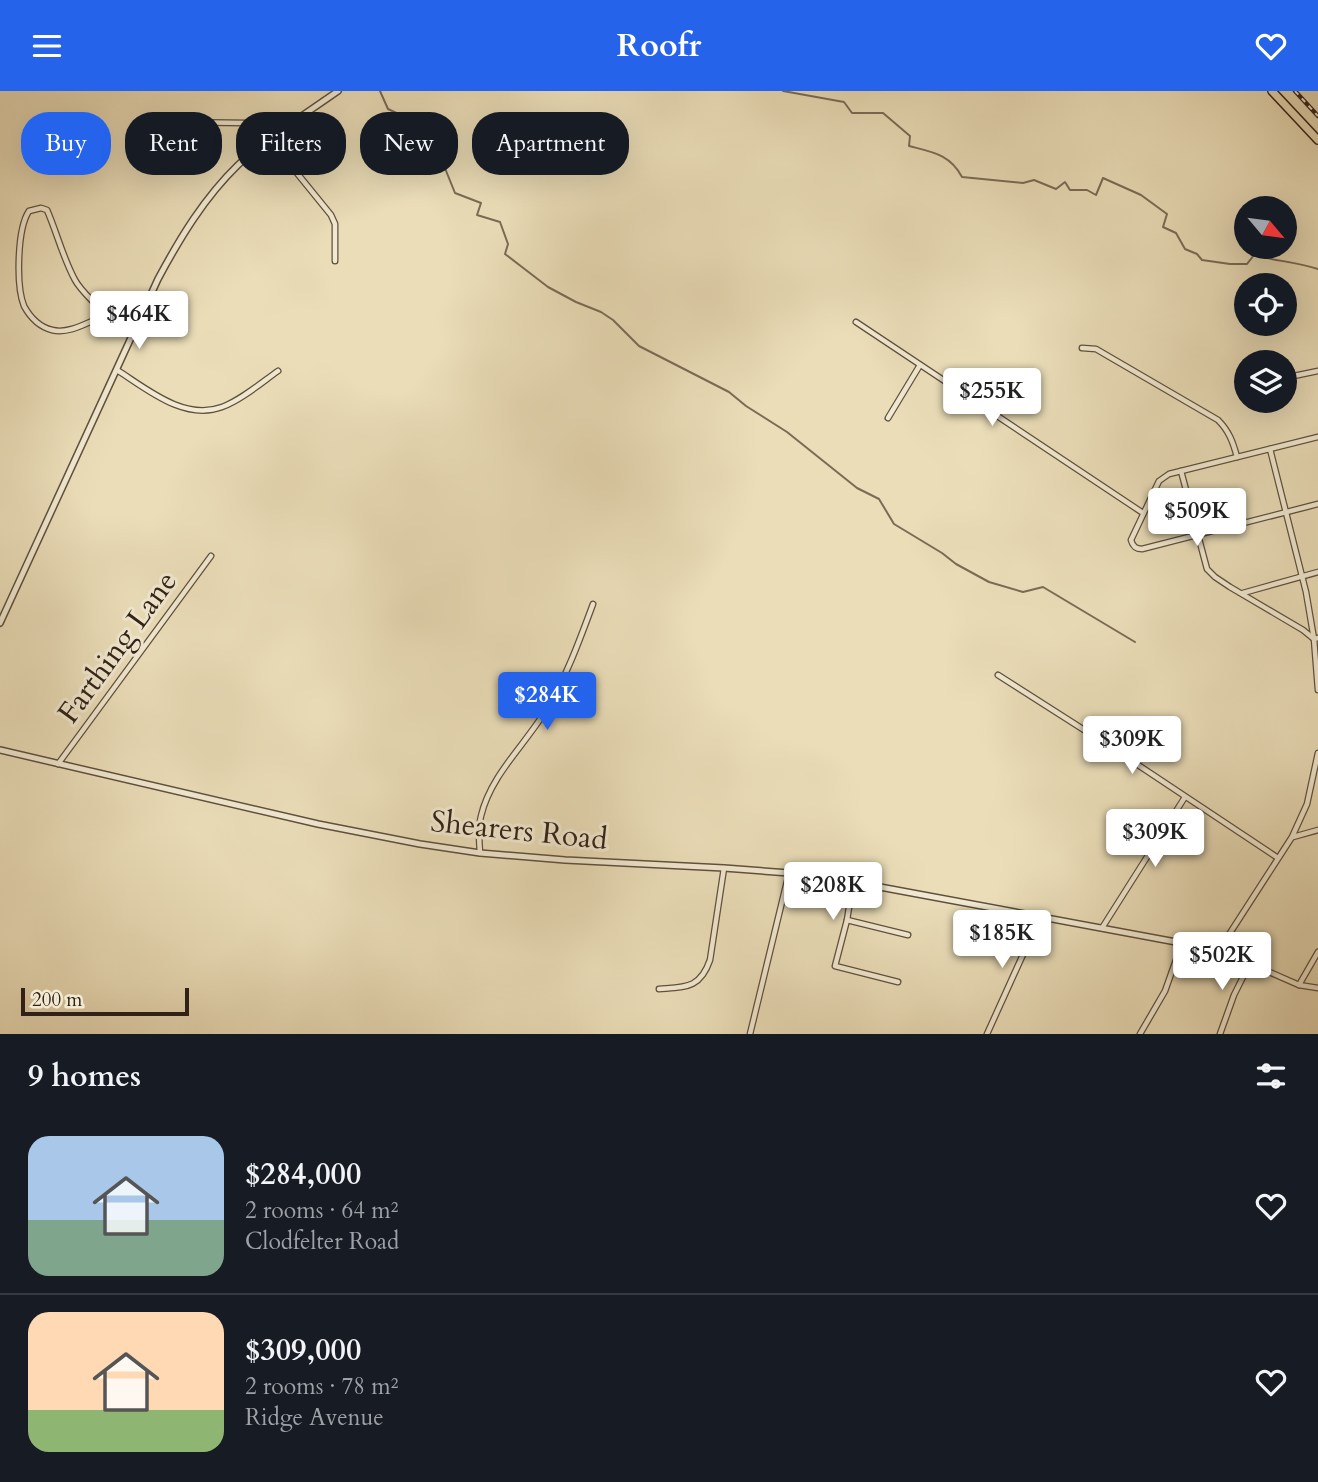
<!DOCTYPE html>
<html lang="en">
<head>
<meta charset="utf-8">
<style>
  :root { --surface:#171b24; --page:#20242c; --text:#f1f3f6; --muted:#9ea1a6; --line:#363941; --accent:#2563eb }
  body { margin:0; font-family:Cardo,serif; background:var(--page); color:var(--text); height:100vh; display:flex; flex-direction:column; font-size:26px; white-space:nowrap }
  * { box-sizing:border-box; margin:0 }
  p { font-size:23px; color:var(--muted) }
  .icon { flex:none; width:38px; height:38px; fill:none; stroke:currentColor; stroke-width:2; stroke-linecap:round; stroke-linejoin:round }
  .map { position:relative; height:943px; overflow:hidden }
  .drawer { display:flex; flex-direction:column; background:var(--surface); flex:1 }
  .drawer>* { flex:none }
  .top-card { position:absolute; left:21px; top:21px; width:700px; height:63px; display:flex; gap:14px }
  .needle { width:46px; rotate:119deg }
  .tools { position:absolute; left:1234px; top:105px; display:grid; gap:14px }
  .tools a { display:grid; place-items:center; width:63px; height:63px; border-radius:50%; background:var(--surface); box-shadow:0 7px 28px #0002; font-size:35px }
  .scale { position:absolute; left:21px; bottom:18px; width:168px; box-sizing:border-box; padding-left:7px; border:4px solid #312116; border-top:0; font-size:19px; line-height:24px; white-space:nowrap; color:#312116; -webkit-text-stroke:5px #f1e9d1; paint-order:stroke }
  .price { position:absolute; translate:-50% -60px; padding:0 16px; border-radius:7px; background:#fff; color:#222; font-size:23px; line-height:46px; filter:drop-shadow(0 2px 4px #0008) }
  .price::after { content:''; position:absolute; left:50%; top:42px; width:21px; height:16px; margin-left:-10px; background:inherit; clip-path:polygon(0 0,100% 0,50% 100%) }
  .price.active { background:var(--accent); color:#fff }
  ul { padding:0; list-style:none }
  li { display:flex; align-items:center; gap:21px; height:175px; padding:0 28px }
  li+li { border-top:2px solid var(--line) }
  li span { display:grid; place-items:center; flex:none; width:196px; height:140px; border-radius:21px; color:#555 }
  li>.icon { margin-inline-start:auto }
  span .icon { width:84px; height:84px; fill:#fffc; stroke-width:1 }
  li b { font-size:30px }
  h2 { display:flex; justify-content:space-between; align-items:center; height:84px; padding:0 28px; font-size:30px }
  .pill { padding:0 24px; border-radius:28px; background:var(--surface); box-shadow:0 7px 28px #0002; font-size:24px; line-height:63px }
  .pill.active { background:var(--accent); color:#fff }
  header { display:flex; justify-content:space-between; align-items:center; height:91px; padding:0 28px; background:var(--accent); color:#fff; font-size:32px; font-weight:600 }
  .map>svg:first-child { display:block }
</style>
</head>
<body>
<header><svg class="icon" aria-label="menu" viewBox="0 0 24 24"><path d="M4 6h16M4 12h16M4 18h16"/></svg>Roofr<svg class="icon" aria-label="heart" viewBox="0 0 24 24"><path d="M12 20l-8-8c-3-5 5-10 8-4 3-6 11-1 8 4z"/></svg></header>
<div class="map">
<svg width="1318" height="943" viewBox="0 0 1318 943">
  <rect width="100%" height="100%" fill="#eaddb8"/>
  <filter id="stains"><feTurbulence type="fractalNoise" baseFrequency=".00286" numOctaves="4"/><feColorMatrix values="0 0 0 0 .2 0 0 0 0 .09 0 0 0 0 .02 0 0 0 .5 -.17"/></filter>
  <radialGradient id="worn" r=".72"><stop offset=".6" stop-color="#630" stop-opacity="0"/><stop offset="1" stop-color="#630" stop-opacity=".3"/></radialGradient>
  <g fill="none" stroke-linecap="round" stroke-linejoin="round">
    <g stroke="#7a6b56" stroke-width="2">
      <polyline points="380,0 388,18 405,26 424,32 434,50 455,102 481,112 477,124 500,131 508,153 505,163 548,196 576,211 601,221 613,229 639,255 729,301 746,315 787,341 857,397 879,408 894,433 942,462 956,473 989,491 1023,501 1043,496 1135,551"/>
      <path d="M783 0 844 11 852 22H883L910 45 909 55C932 61 950 63 962 86L1023 92 1034 89 1056 98 1065 91 1070 99H1087L1096 104 1103 87 1141 104 1167 123 1163 136 1176 142 1185 158 1197 163 1202 169 1230 173H1247L1254 164C1275 170 1297 171 1318 178"/>
    </g>
    <g stroke="#5f503e" stroke-width="7">
      <g id="minor">
        <polyline points="171,31 247,32 255,33 262,39 331,124 335,133 335,170"/>
        <circle cx="107" cy="225" r="9"/>
        <polyline points="116,226 126,232 127,236"/>
        <path d="M99 227C85 233 68 243 52 239 40 236 30 226 24 215 16 195 17 138 29 120L41 117 47 119C57 142 63 167 75 189 81 200 92 209 101 219"/>
        <polyline points="856,231 1143,422"/>
        <polyline points="112,233 123,238 127,236 134,239"/>
        <path d="M1082 257 1096 258 1218 329C1229 340 1233 351 1237 366"/>
        <path d="M117 279C147 298 184 330 222 316 241 309 261 292 278 280"/>
        <polyline points="1284,287 1318,280"/>
        <polyline points="888,327 920,274"/>
        <path d="M1318 346 1169 383 1159 390 1131 449C1133 456 1136 458 1142 458L1318 413"/>
        <polyline points="1270,358 1306,501 1314,548 1318,599"/>
        <polyline points="1181,380 1207,478 1215,486 1230,496 1303,539 1314,548 1318,547"/>
        <polyline points="1243,502 1318,481"/>
        <polyline points="998,584 1114,658 1278,767"/>
        <polyline points="1318,662 1307,713 1292,746 1219,859 1299,894 1318,897"/>
        <polyline points="58,673 211,465"/>
        <polyline points="1293,746 1318,739"/>
        <path d="M480 762C479 750 478 737 481 725 491 683 527 652 548 616 567 584 580 548 593 513"/>
        <polyline points="853,791 847,829 835,875 898,891"/>
        <polyline points="847,829 908,844"/>
        <polyline points="1102,837 1185,706"/>
        <polyline points="1299,894 1318,861"/>
        <path d="M659 898C685 896 700 898 710 869L724 777"/>
        <polyline points="750,943 789,782"/>
        <polyline points="987,943 1040,826"/>
        <polyline points="1140,943 1165,900 1182,852"/>
        <polyline points="1220,943 1234,904 1250,872"/>
      </g>
    </g>
    <g stroke="#5f503e" stroke-width="8">
      <g id="tertiary">
        <path d="M0 532 158 188C180 147 204 107 238 74 268 46 304 24 338 0"/>
        <polyline points="0,659 318,733 420,753 480,762 565,769 724,777 789,782 853,791 1219,859"/>
      </g>
    </g>
    <g stroke="#312116" stroke-width="10">
      <polyline id="primary" points="1272,0 1318,49"/>
    </g>
    <use href="#minor" stroke="#f1e9d1" stroke-width="4.5"/>
    <use href="#tertiary" stroke="#f1e9d1" stroke-width="5"/>
    <use href="#primary" stroke="#eaddb8" stroke-width="7"/>
    <g stroke="#312116" stroke-width="4.5">
      <polyline id="rail" points="1295,0 1318,25"/>
    </g>
    <use href="#rail" stroke="#f1e9d1" stroke-width="2" stroke-dasharray="5" stroke-linecap="butt"/>
  </g>
  <g text-anchor="middle" stroke-width="6" stroke-linejoin="round" paint-order="stroke">
    <g font-size="30" fill="#312116" stroke="#f1e9d1">
      <text transform="translate(117 556) rotate(-54)" y="10">Farthing Lane</text>
      <text transform="translate(519 739) rotate(6)" y="10">Shearers Road</text>
    </g>
  </g>
  <rect width="100%" height="100%" filter="url(#stains)"/>
  <rect width="100%" height="100%" fill="url(#worn)"/>
</svg>
<div class="tools">
<a><svg class="needle" viewBox="-14 -14 28 28"><path d="M0-13l5 13h-10z" fill="#e53935"/><path d="M0 13l5-13h-10z" fill="#9ea1a6"/></svg></a>
<a><svg class="icon" aria-label="locate" viewBox="0 0 24 24"><circle cx="12" cy="12" r="6"/><path d="M12 2v4M12 18v4M2 12h4M18 12h4"/></svg></a>
<a><svg class="icon" aria-label="layers" viewBox="0 0 24 24"><path d="M12 4l9 5-9 5-9-5zM3 14l9 5 9-5"/></svg></a>
</div>
<div class="scale">200 m</div>
<b class="price" style="left:139px;top:260px">$464K</b>
<b class="price" style="left:992px;top:337px">$255K</b>
<b class="price" style="left:1197px;top:457px">$509K</b>
<b class="price active" style="left:547px;top:641px">$284K</b>
<b class="price" style="left:1132px;top:685px">$309K</b>
<b class="price" style="left:1155px;top:778px">$309K</b>
<b class="price" style="left:833px;top:831px">$208K</b>
<b class="price" style="left:1002px;top:879px">$185K</b>
<b class="price" style="left:1222px;top:901px">$502K</b>
<div class="top-card">
<a class="pill active">Buy</a>
<a class="pill">Rent</a>
<a class="pill">Filters</a>
<a class="pill">New</a>
<a class="pill">Apartment</a>
</div>
</div>
<section class="drawer">
<h2>9 homes<svg class="icon" aria-label="filters" viewBox="0 0 24 24"><path d="M4 7h16M4 17h16"/><circle cx="9" cy="7" r="2"/><circle cx="15" cy="17" r="2"/></svg></h2>
<ul>
<li><span style="background:linear-gradient(#a9c7e8 60%,#7fa58c 0)"><svg class="icon" aria-label="home" viewBox="0 0 24 24"><path d="M3 11l9-7 9 7M6 9v11h12V9"/></svg></span><div><b>$284,000</b><p>2 rooms · 64 m²</p><p>Clodfelter Road</p></div><svg class="icon" aria-label="heart" viewBox="0 0 24 24"><path d="M12 20l-8-8c-3-5 5-10 8-4 3-6 11-1 8 4z"/></svg></li>
<li><span style="background:linear-gradient(#ffd9b3 70%,#8fb573 0)"><svg class="icon" aria-label="home" viewBox="0 0 24 24"><path d="M3 11l9-7 9 7M6 9v11h12V9"/></svg></span><div><b>$309,000</b><p>2 rooms · 78 m²</p><p>Ridge Avenue</p></div><svg class="icon" aria-label="heart" viewBox="0 0 24 24"><path d="M12 20l-8-8c-3-5 5-10 8-4 3-6 11-1 8 4z"/></svg></li>
</ul>
</section>
</body>
</html>
